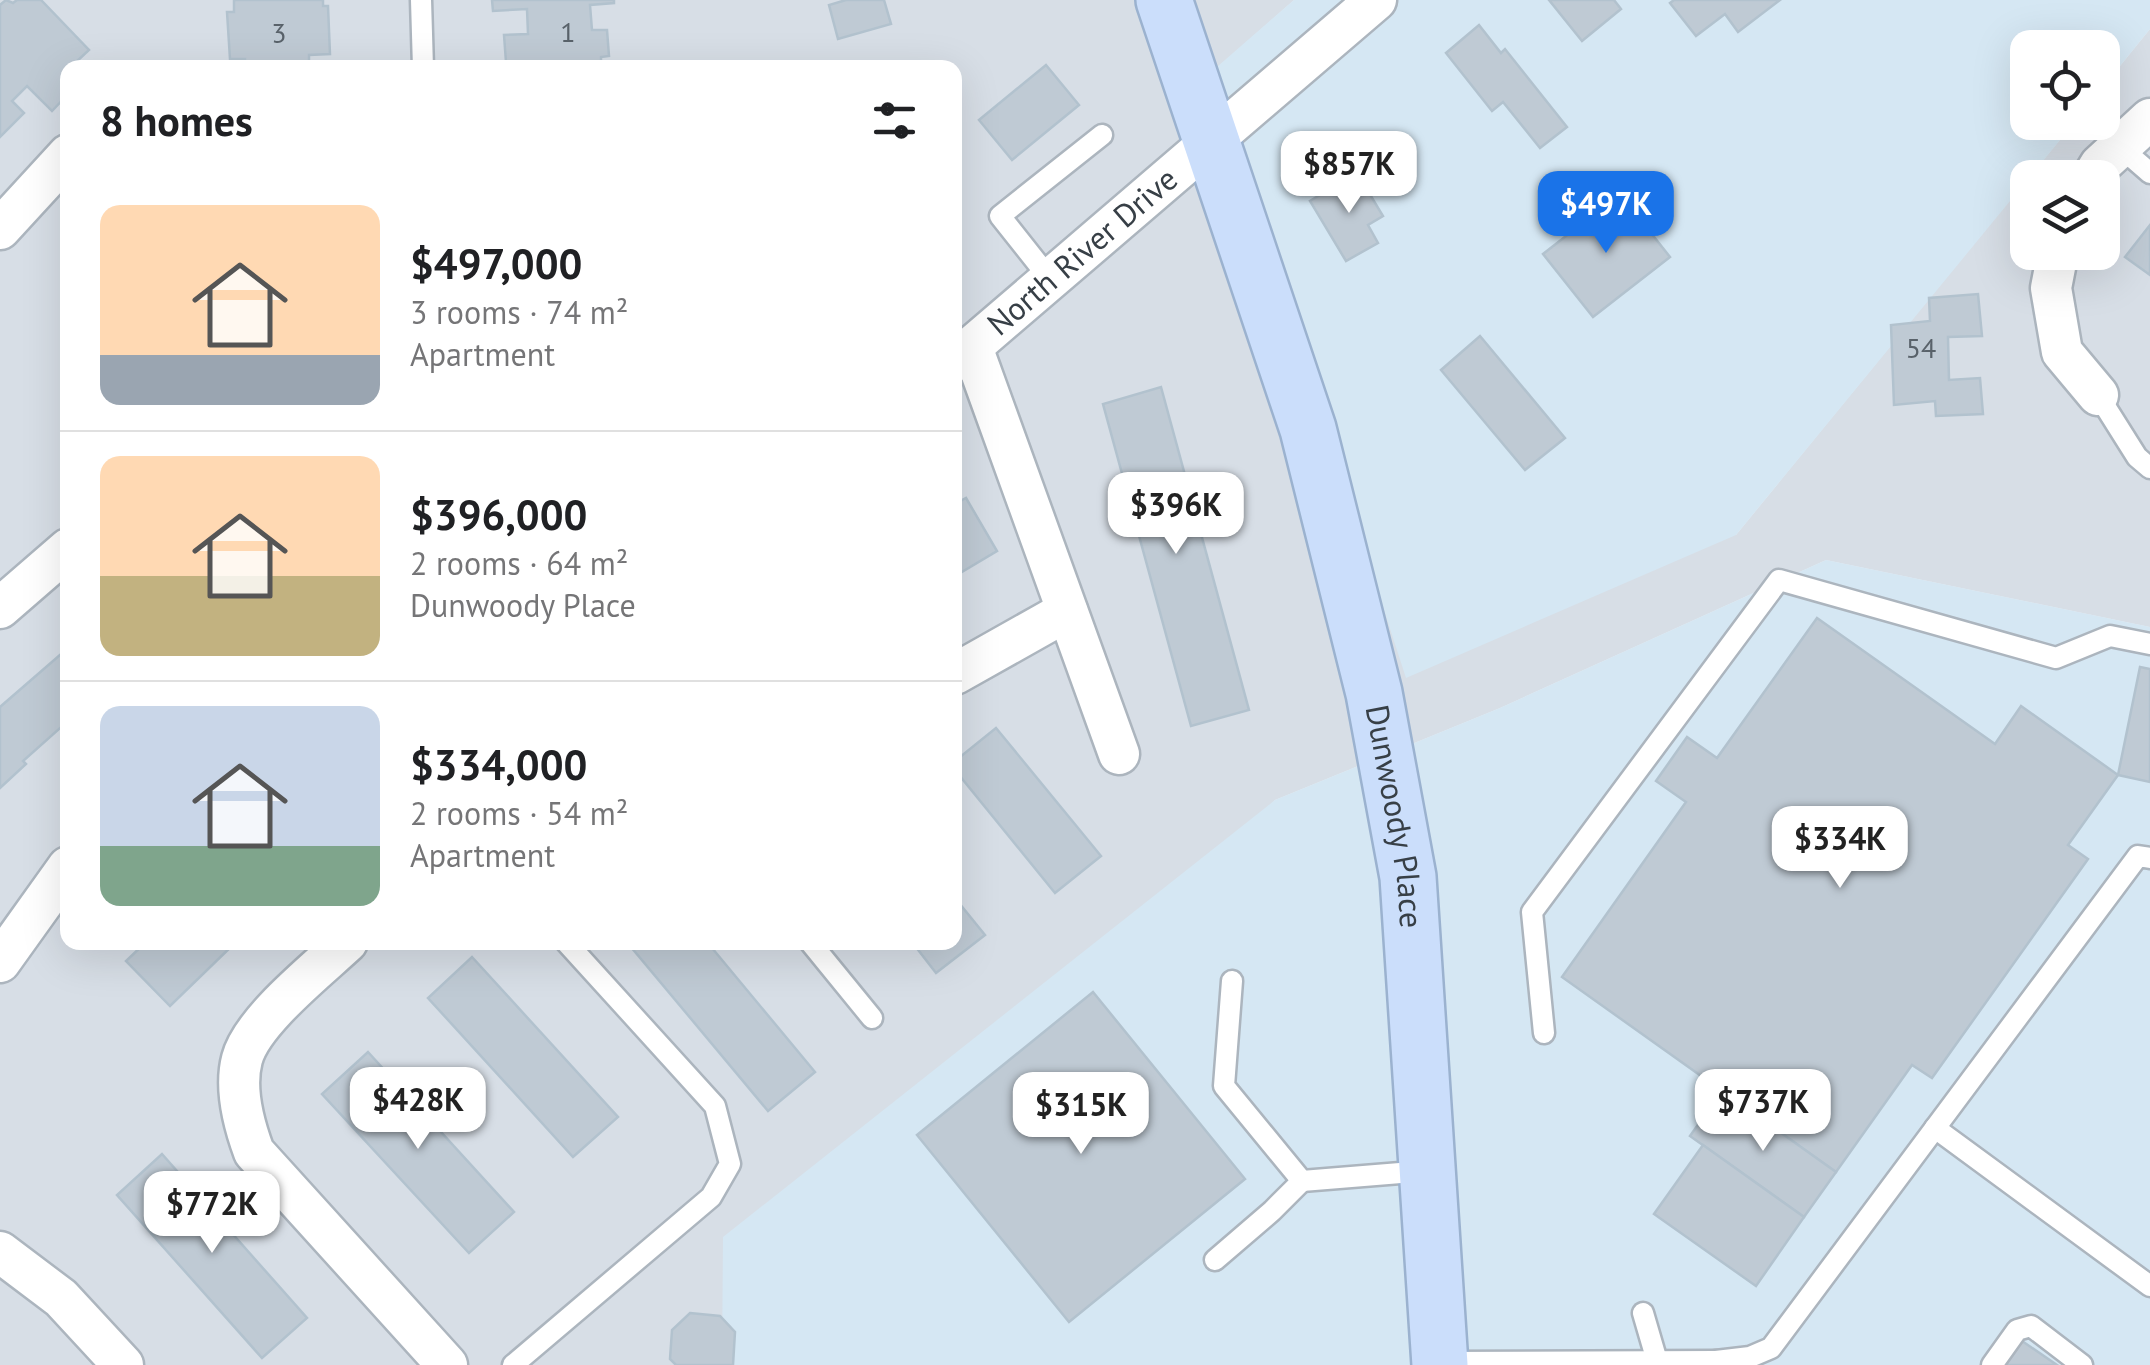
<!DOCTYPE html>
<html lang="en">
<head>
<meta charset="utf-8">
<style>
  :root { --surface:#fff; --page:#f2f2f2; --text:#202124; --muted:#757577; --line:#e0e0e0; --accent:#1a73e8 }
  body { margin:0; font-family:"PT Sans",sans-serif; background:var(--page); color:var(--text); height:100vh; display:flex; flex-direction:column; font-size:38px; white-space:nowrap }
  * { box-sizing:border-box; margin:0 }
  p { font-size:32px; color:var(--muted) }
  .icon { flex:none; width:55px; height:55px; fill:none; stroke:currentColor; stroke-width:2; stroke-linecap:round; stroke-linejoin:round }
  .map { position:relative; flex:1; overflow:hidden }
  .side { position:absolute; left:60px; top:60px; width:902px; height:890px; display:flex; flex-direction:column; background:var(--surface); border-radius:20px; box-shadow:0 10px 40px #0002 }
  .side>* { flex:none }
  .fabs { position:absolute; left:2010px; top:30px; display:grid; gap:20px }
  .fabs a { display:grid; place-items:center; width:110px; height:110px; border-radius:20px; background:var(--surface); box-shadow:0 10px 40px #0002; font-size:50px }
  .price { position:absolute; translate:-50% -85px; padding:0 22px; border-radius:20px; background:#fff; color:#222; font-size:32px; line-height:65px; filter:drop-shadow(0 2px 5px #0008) }
  .price::after { content:''; position:absolute; left:50%; top:60px; width:30px; height:22px; margin-left:-15px; background:inherit; clip-path:polygon(0 0,100% 0,50% 100%) }
  .price.on { background:var(--accent); color:#fff }
  ul { padding:0; list-style:none }
  li { display:flex; align-items:center; gap:30px; height:250px; padding:0 40px }
  li+li { border-top:2px solid var(--line) }
  li span { display:grid; place-items:center; flex:none; width:280px; height:200px; border-radius:20px; color:#555 }
  li>.icon { margin-inline-start:auto }
  span .icon { width:120px; height:120px; fill:#fffc; stroke-width:1 }
  li b { font-size:42px }
  h2 { display:flex; justify-content:space-between; align-items:center; height:120px; padding:0 40px; font-size:42px }
  .map>svg:first-child { display:block }
</style>
</head>
<body>
<div class="map">
<svg width="2150" height="1365" viewBox="0 0 2150 1365">
  <rect width="100%" height="100%" fill="#e8edf3"/>
  <path fill="#d7dee6" fill-rule="evenodd" d="M0 0H1294L1210 74 1736 535 2027 179 2028 252H2102V178L2029 177 2074 123 2102 122 2103 87 2150 29V627L1826 560 1500 708 1275 800 722 1365H0ZM68 68H955V942H68Z"/>
  <g fill="#d5e7f3">
    <polygon points="1294,0 2150,0 2150,29 2103,87 2102,48 2028,48 2028,122 2074,123 1736,535 1406,678 1210,73"/>
    <polygon points="1826,560 2150,627 2150,1365 722,1365 723,1237 1275,800 1500,708"/>
  </g>
  <g fill="#bfcad4" stroke="#b2c2ce" stroke-width="2.5">
    <polygon points="6,0 13,3 17,0 41,0 89,50 76,62 82,68 68,68 68,82 64,86 68,94 52,111 27,86 12,101 24,113 0,137 0,5"/>
    <polygon points="234,0 323,0 323,6 328,6 330,54 309,55 309,68 245,68 245,59 230,59 227,12 234,12"/>
    <polygon points="492,0 614,0 614,3 590,5 592,30 607,30 609,56 601,57 601,68 513,68 513,62 506,62 504,35 528,34 527,9 493,11"/>
    <polygon points="846,0 884,0 891,24 838,39 829,5"/>
    <polygon points="1549,0 1614,0 1621,9 1582,41"/>
    <polygon points="1674,0 1780,0 1738,32 1725,14 1696,36 1670,3"/>
    <polygon points="1479,25 1501,53 1505,49 1567,127 1540,148 1503,102 1492,111 1446,53"/>
    <polygon points="1046,65 1079,105 1012,160 979,120"/>
    <polygon points="1357,173 1383,216 1368,225 1378,243 1346,261 1310,201"/>
    <polygon points="1620,194 1670,257 1593,317 1543,254"/>
    <polygon points="2150,225 2150,275 2125,257"/>
    <polygon points="1978,294 1982,336 1948,337 1949,380 1980,378 1983,414 1936,416 1935,401 1894,405 1891,325 1930,321 1929,298"/>
    <polygon points="1480,336 1565,438 1525,470 1441,370"/>
    <polygon points="1161,387 1249,710 1191,726 1103,404"/>
    <polygon points="966,498 997,551 955,576 955,504"/>
    <polygon points="1817,618 1995,744 2021,706 2118,775 2068,845 2088,859 1932,1078 1912,1065 1836,1172 1562,977 1686,802 1656,781 1687,737 1717,758"/>
    <polygon points="68,648 68,721 23,761 26,764 0,788 0,707"/>
    <polygon points="2140,667 2150,669 2150,782 2118,775"/>
    <polygon points="996,728 1101,856 1055,893 955,770 955,761"/>
    <polygon points="955,898 985,935 936,973 912,942 955,942"/>
    <polygon points="146,942 236,942 170,1006 126,961"/>
    <polygon points="636,942 707,942 815,1072 768,1111 631,947"/>
    <polygon points="472,957 618,1117 573,1157 428,998"/>
    <polygon points="1093,992 1245,1179 1069,1322 917,1135"/>
    <polygon points="368,1052 514,1212 469,1253 322,1094"/>
    <polygon points="1722,1091 1836,1172 1804,1217 1690,1136"/>
    <polygon points="1703,1145 1804,1217 1756,1286 1654,1214"/>
    <polygon points="162,1154 307,1318 262,1358 117,1195"/>
    <polygon points="690,1313 720,1316 735,1332 733,1365 676,1365 670,1359 672,1330"/>
    <polygon points="2022,1341 2057,1365 2006,1365"/>
  </g>
  <g fill="none" stroke-linecap="round" stroke-linejoin="round">
    <g stroke="#acb5be" stroke-width="25">
      <g id="lane">
        <polyline points="421,0 423,68"/>
        <polyline points="2120,147 2150,173"/>
        <polyline points="1050,279 1000,216 1102,135"/>
        <polyline points="2098,395 2137,457 2150,468"/>
        <polyline points="810,942 872,1018"/>
        <polyline points="1232,981 1224,1086 1302,1181 1425,1171"/>
        <polyline points="1544,1033 1532,912 1779,580 2056,658 2110,636 2150,644"/>
        <polyline points="1935,1128 2150,1286"/>
        <polyline points="1215,1260 1272,1211 1302,1181"/>
        <polyline points="1643,1313 1657,1361"/>
        <polyline points="1716,1361 1750,1357 1771,1348 2138,856 2150,858"/>
        <polyline points="1441,1362 1716,1361 1716,1365"/>
        <polyline points="513,1365 711,1197 730,1164 715,1106 566,942"/>
        <polyline points="1992,1365 2017,1330 2031,1326 2082,1365"/>
      </g>
    </g>
    <g stroke="#acb5be" stroke-width="45">
      <g id="street">
        <polyline points="2092,178 2100,165 2150,119"/>
        <polyline points="0,229 68,155"/>
        <polyline points="2058,252 2051,288 2062,352 2098,395"/>
        <polyline points="972,347 1119,754"/>
        <path id="s1" d="M955 361 1376 0"/>
        <polyline points="0,608 68,549"/>
        <polyline points="955,674 1067,611"/>
        <path d="M347 942C317 970 252 1021 242 1059 234 1089 244 1125 254 1152L447 1365"/>
        <polyline points="0,962 68,867"/>
        <polyline points="0,1252 61,1298 123,1365"/>
      </g>
    </g>
    <g stroke="#9bb2cf" stroke-width="60">
      <g id="secondary">
        <path id="s2" d="M1164 0 1308 429 1374 693 1408 877 1440 1365"/>
      </g>
    </g>
    <use href="#lane" stroke="#fff" stroke-width="20"/>
    <use href="#street" stroke="#fff" stroke-width="40"/>
    <use href="#secondary" stroke="#cbdefb" stroke-width="55"/>
  </g>
  <g text-anchor="middle" stroke-width="8" stroke-linejoin="round" paint-order="stroke">
    <g font-size="28" fill="#59626a">
      <text x="568" y="42">1</text>
      <text x="279" y="43">3</text>
      <text x="1921" y="358">54</text>
    </g>
    <g font-size="32" fill="#373f46" stroke="#fff">
      <text dy="11" stroke="none"><textPath href="#s1" startOffset="168">North River Drive</textPath></text>
      <text dy="11" stroke="none"><textPath href="#s2" startOffset="850">Dunwoody Place</textPath></text>
    </g>
  </g>
</svg>
<div class="fabs">
<a><svg class="icon" aria-label="locate" viewBox="0 0 24 24"><circle cx="12" cy="12" r="6"/><path d="M12 2v4M12 18v4M2 12h4M18 12h4"/></svg></a>
<a><svg class="icon" aria-label="layers" viewBox="0 0 24 24"><path d="M12 4l9 5-9 5-9-5zM3 14l9 5 9-5"/></svg></a>
</div>
<b class="price" style="left:1349px;top:216px">$857K</b>
<b class="price on" style="left:1606px;top:256px">$497K</b>
<b class="price" style="left:1176px;top:557px">$396K</b>
<b class="price" style="left:1840px;top:891px">$334K</b>
<b class="price" style="left:418px;top:1152px">$428K</b>
<b class="price" style="left:1763px;top:1154px">$737K</b>
<b class="price" style="left:1081px;top:1157px">$315K</b>
<b class="price" style="left:212px;top:1256px">$772K</b>
<section class="side">
<h2>8 homes<svg class="icon" aria-label="filters" viewBox="0 0 24 24"><path d="M4 7h16M4 17h16"/><circle cx="9" cy="7" r="2"/><circle cx="15" cy="17" r="2"/></svg></h2>
<ul>
<li><span style="background:linear-gradient(#ffd9b3 75%,#9aa5b1 0)"><svg class="icon" aria-label="home" viewBox="0 0 24 24"><path d="M3 11l9-7 9 7M6 9v11h12V9"/></svg></span><div><b>$497,000</b><p>3 rooms · 74 m²</p><p>Apartment</p></div></li>
<li><span style="background:linear-gradient(#ffd9b3 60%,#c2b280 0)"><svg class="icon" aria-label="home" viewBox="0 0 24 24"><path d="M3 11l9-7 9 7M6 9v11h12V9"/></svg></span><div><b>$396,000</b><p>2 rooms · 64 m²</p><p>Dunwoody Place</p></div></li>
<li><span style="background:linear-gradient(#c9d6e8 70%,#7fa58c 0)"><svg class="icon" aria-label="home" viewBox="0 0 24 24"><path d="M3 11l9-7 9 7M6 9v11h12V9"/></svg></span><div><b>$334,000</b><p>2 rooms · 54 m²</p><p>Apartment</p></div></li>
</ul>
</section>
</div>
</body>
</html>
